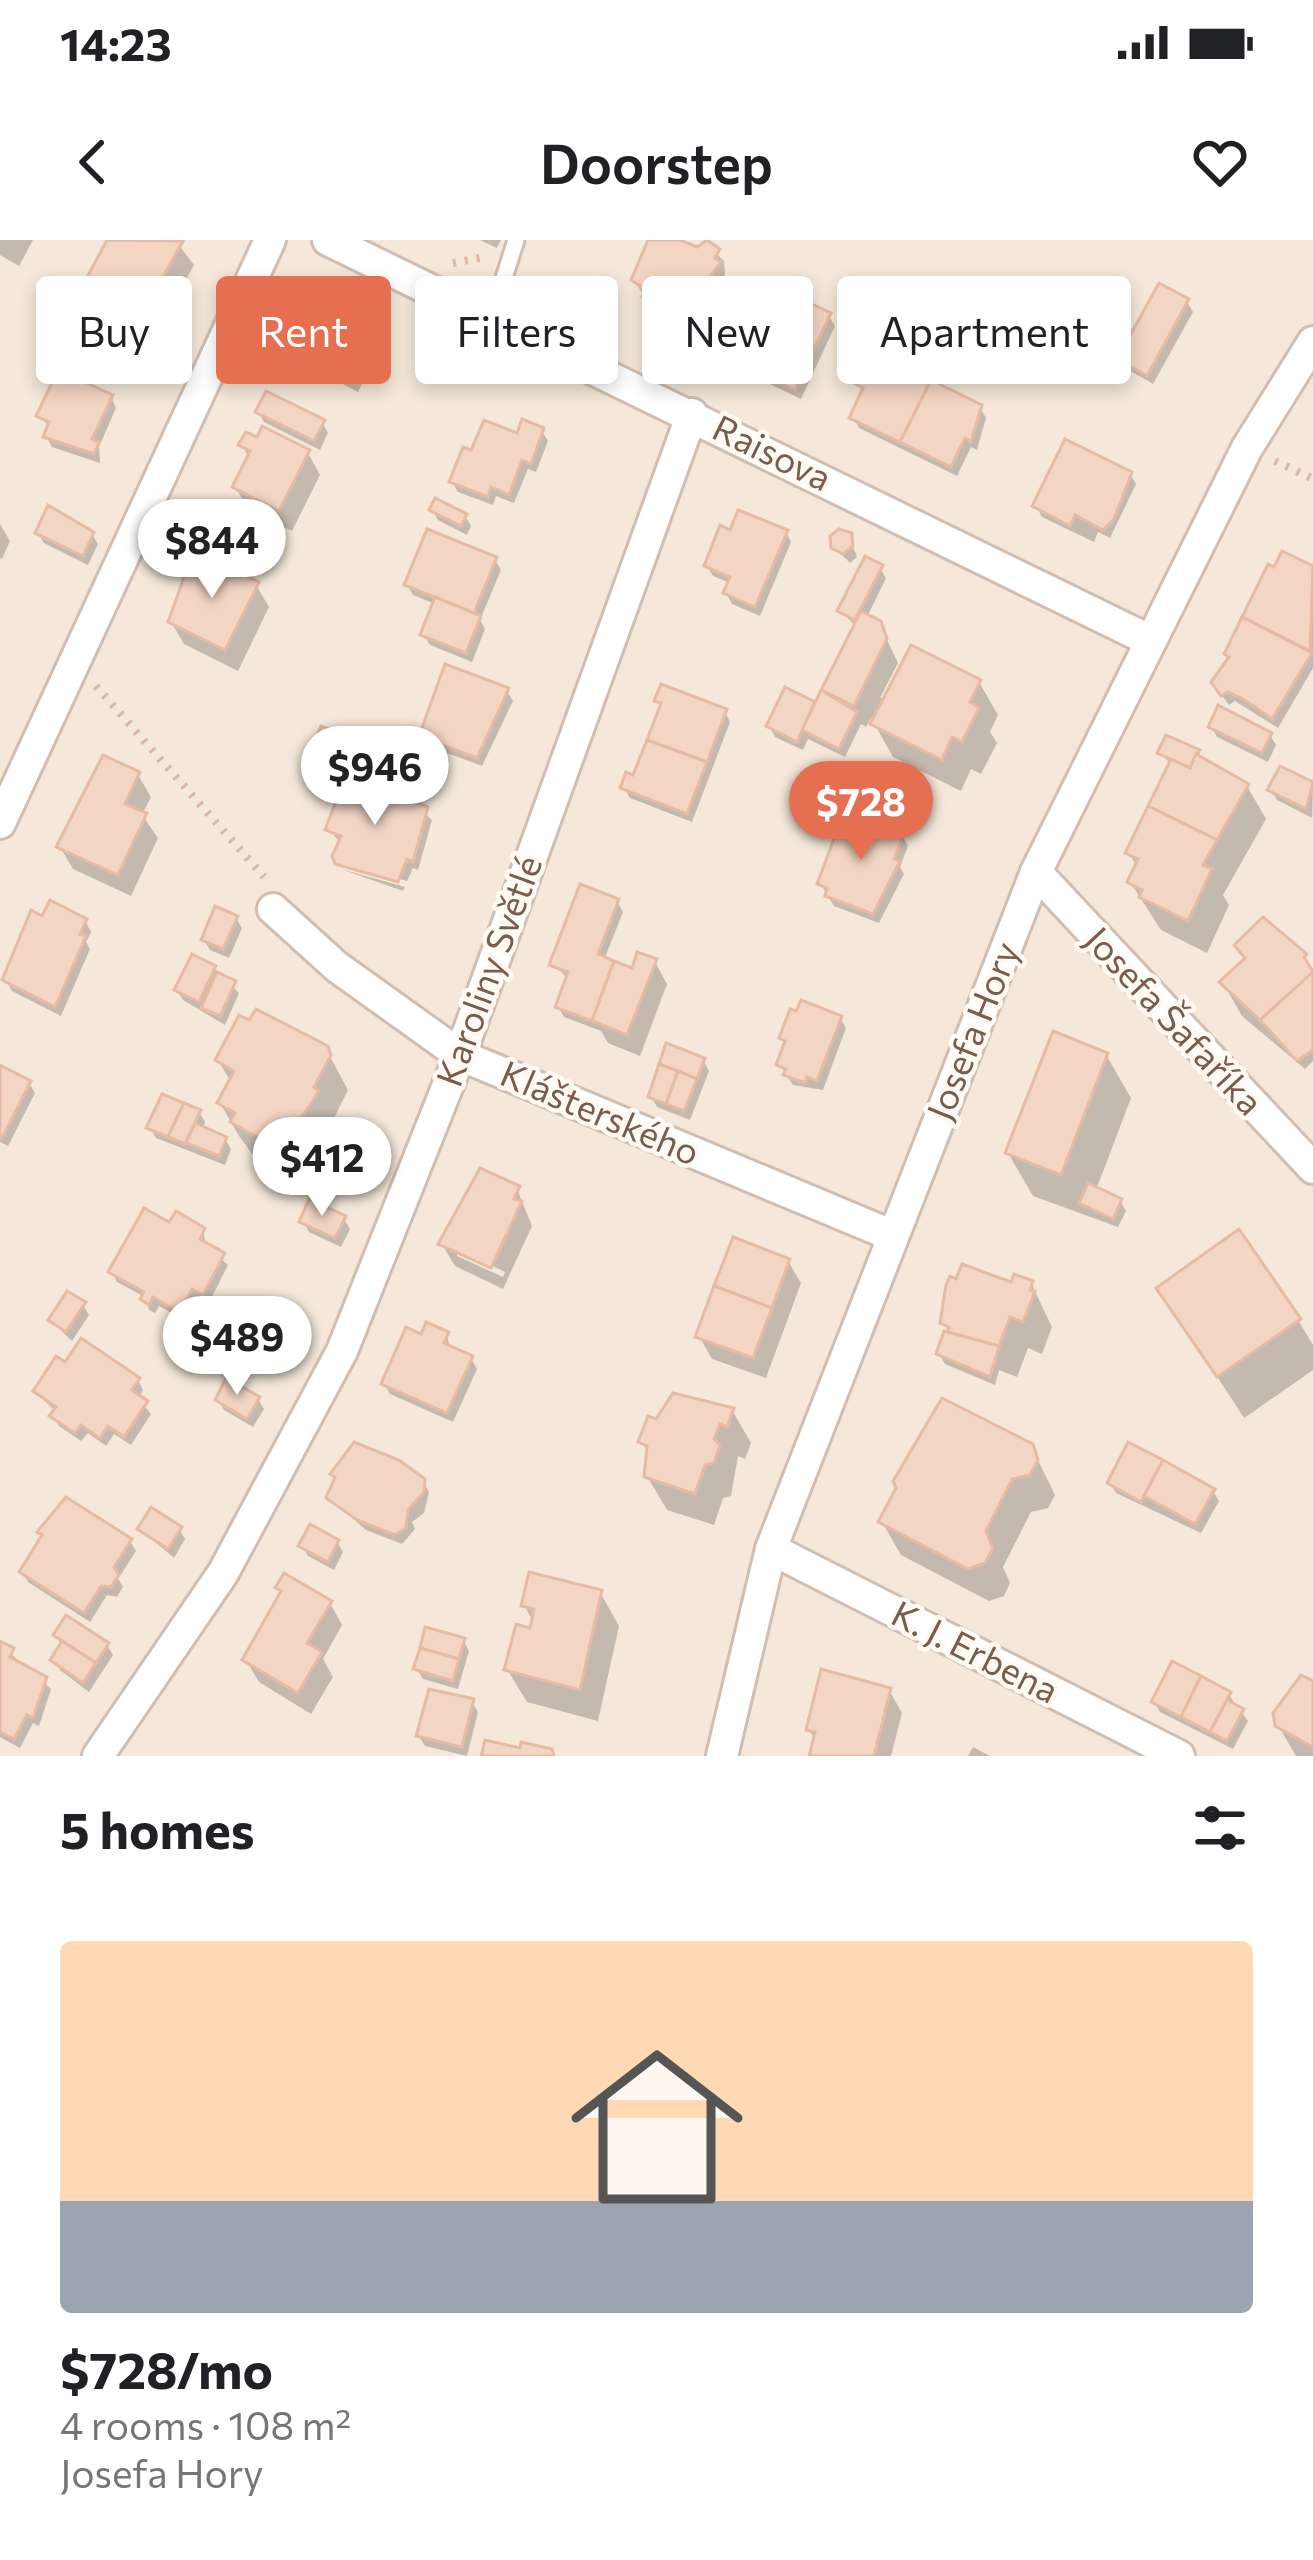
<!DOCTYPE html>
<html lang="en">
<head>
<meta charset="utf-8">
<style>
  :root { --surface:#fff; --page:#f6f6f6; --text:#202124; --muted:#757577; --accent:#e76f51 }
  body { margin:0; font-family:Commissioner,sans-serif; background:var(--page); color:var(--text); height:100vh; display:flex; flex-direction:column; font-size:45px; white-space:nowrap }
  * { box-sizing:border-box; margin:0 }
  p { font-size:39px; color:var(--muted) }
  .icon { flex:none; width:66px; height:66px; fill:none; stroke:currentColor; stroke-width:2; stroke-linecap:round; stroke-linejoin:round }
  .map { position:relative; height:1516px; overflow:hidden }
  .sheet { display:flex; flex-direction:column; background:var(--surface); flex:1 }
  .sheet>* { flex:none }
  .guide { position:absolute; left:36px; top:36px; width:1242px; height:108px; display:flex; gap:24px }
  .price { position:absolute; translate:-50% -102px; padding:0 27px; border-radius:42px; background:#fff; color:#222; font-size:39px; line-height:78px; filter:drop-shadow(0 3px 6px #0008) }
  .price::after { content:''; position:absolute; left:50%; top:72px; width:36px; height:27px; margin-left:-18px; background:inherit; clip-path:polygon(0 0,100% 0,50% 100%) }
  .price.on { background:var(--accent); color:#fff }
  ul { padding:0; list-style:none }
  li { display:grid; align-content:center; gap:24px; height:636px; padding:0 60px }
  li span { display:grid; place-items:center; height:372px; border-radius:12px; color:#555 }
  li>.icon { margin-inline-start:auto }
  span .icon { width:216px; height:216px; fill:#fffc; stroke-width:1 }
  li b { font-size:51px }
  h2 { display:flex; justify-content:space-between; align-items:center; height:144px; padding:0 60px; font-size:51px }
  .chip { padding:0 42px; border-radius:12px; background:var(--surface); box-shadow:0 6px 18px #0003; font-size:42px; line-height:108px }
  .chip.on { background:var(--accent); color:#fff }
  .status { display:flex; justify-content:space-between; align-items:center; height:84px; padding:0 60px; background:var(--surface); direction:ltr }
  .status svg { height:33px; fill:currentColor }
  header { display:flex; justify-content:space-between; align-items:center; height:156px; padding:0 60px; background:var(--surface); font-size:54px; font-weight:600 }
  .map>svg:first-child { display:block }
</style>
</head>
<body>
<div class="status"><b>14:23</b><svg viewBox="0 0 49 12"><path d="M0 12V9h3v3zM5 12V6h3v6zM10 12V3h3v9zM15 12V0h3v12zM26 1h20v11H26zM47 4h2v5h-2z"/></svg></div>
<header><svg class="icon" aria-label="back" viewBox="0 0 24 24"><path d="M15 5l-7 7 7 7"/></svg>Doorstep<svg class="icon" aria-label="heart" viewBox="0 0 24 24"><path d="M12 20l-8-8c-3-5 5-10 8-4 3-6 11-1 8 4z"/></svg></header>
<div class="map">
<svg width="1313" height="1516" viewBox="0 0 1313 1516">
  <rect width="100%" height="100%" fill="#fdf6ec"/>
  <rect fill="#f5e8da" x="0" y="0" width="1313" height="1516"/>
  <g fill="#0003" fill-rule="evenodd">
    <polygon points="0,0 33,0 19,26 0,15"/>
    <polygon points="109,0 175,0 194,25 154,96 100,65 87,43"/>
    <polygon points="480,0 501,0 497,8"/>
    <polygon points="675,0 698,10 704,1 724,21 725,35 685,88 651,67 634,40 650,2"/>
    <polygon points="755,58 829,76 835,86 801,159 747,133 741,122 746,112 741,103 759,65"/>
    <polygon points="1187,62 1193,72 1153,144 1127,129 1121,119"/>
    <polygon points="360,81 363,96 379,111 358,152 308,126 302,116 337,84"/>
    <polygon points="857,143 980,167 986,178 977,210 971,207 957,236 859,188 853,177 864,154"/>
    <polygon points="111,157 116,168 99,207 100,223 52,207 46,196 50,188 39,175"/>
    <polygon points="258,172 322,182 328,193 320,210 264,182"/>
    <polygon points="542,191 548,201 536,232 528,229 514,263 496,256 493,265 458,252 452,242 473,214"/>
    <polygon points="242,205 308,213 320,235 292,291 248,269 235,246 249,218"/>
    <polygon points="1130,234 1136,244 1110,298 1098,292 1094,302 1042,277 1036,266"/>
    <polygon points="432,269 465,276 471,286 467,295 438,280"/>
    <polygon points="0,284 10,301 2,319 0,318"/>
    <polygon points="786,292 791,302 760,376 732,364 726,353 730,343 713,336 707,326 731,293"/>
    <polygon points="38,293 92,294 98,304 88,325 44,303"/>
    <polygon points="849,296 857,317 850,323 834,307"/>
    <polygon points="1284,315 1313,329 1313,428 1278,488 1235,461 1229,465 1220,453 1227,414 1269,328 1275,332"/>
    <polygon points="194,316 256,345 269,367 238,431 184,404 171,382"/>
    <polygon points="495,320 501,330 480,380 485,389 472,422 430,405 424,395 435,364 413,355 407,344"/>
    <polygon points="880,328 886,338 867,377 879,383 898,423 880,458 979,442 998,475 990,492 997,503 981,534 971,529 961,551 893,517 871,478 866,487 861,484 845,517 808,499 803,510 775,497 769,486 786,451 817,466 856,386 840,371"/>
    <polygon points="507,451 513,461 482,526 428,506 422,496"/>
    <polygon points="657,460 725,472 730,482 692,582 630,558 624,548 635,539 662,469"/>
    <polygon points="1211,486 1270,495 1276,505 1268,522 1217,497"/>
    <polygon points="359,504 365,515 355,542 377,551 400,550 432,580 418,630 413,628 407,641 337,622 341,603 328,589 346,544 315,531 309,521"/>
    <polygon points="1196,512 1202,522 1247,546 1266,579 1223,655 1229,665 1207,713 1161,690 1130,642 1137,627 1129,613 1172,525 1160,513"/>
    <polygon points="1282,530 1313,546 1312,578 1277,560 1271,550"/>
    <polygon points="138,535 151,557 142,575 158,598 131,656 73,629 60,607"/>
    <polygon points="902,595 908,606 900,627 904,634 879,683 834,666 820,643"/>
    <polygon points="341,629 405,647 403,651"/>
    <polygon points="617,662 623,672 604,720 633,732 655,722 667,744 640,816 608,803 601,791 564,777 558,767 569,739 552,724"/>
    <polygon points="236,678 242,688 229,718 210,710 204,700"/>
    <polygon points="44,680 85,681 91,692 86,702 90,709 61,776 12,751 6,740"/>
    <polygon points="1294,705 1313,731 1313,821 1305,829 1242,776 1223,743 1245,721 1237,706"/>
    <polygon points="214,728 239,753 225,785 183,760 177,750"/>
    <polygon points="840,778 846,788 823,850 793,845 780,825 787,806 782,798"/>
    <polygon points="326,809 348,850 333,880 336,886 305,932 292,924 287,934 253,915 239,896 220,863 231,842 218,820"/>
    <polygon points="1106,815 1131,858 1096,950 1120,961 1126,971 1118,987 1033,956 1008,913"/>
    <polygon points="703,820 709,831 690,880 657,867 651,856"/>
    <polygon points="0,832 29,843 35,853 8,906 0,902"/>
    <polygon points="199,872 205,882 202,889 225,899 231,909 225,925 156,898 150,888"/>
    <path d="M517 949 532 986 503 1049 455 1026 442 1004ZM457 1009 505 1032 503 1037 457 1016Z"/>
    <polygon points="344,979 350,989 341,1007 309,992 303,981"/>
    <polygon points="170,986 203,990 206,1006 228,1025 209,1063 198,1058 186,1081 159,1066 155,1073 149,1070 145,1057 117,1042 112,1032"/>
    <polygon points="788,1021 801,1043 766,1138 712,1119 699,1096"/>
    <polygon points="958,1043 1031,1043 1052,1087 1042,1114 1028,1108 1017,1137 999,1130 995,1145 945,1124 939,1114 951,1096 943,1082"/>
    <polygon points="1160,1049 1298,1080 1313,1105 1313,1130 1244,1178"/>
    <polygon points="83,1065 89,1075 72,1101 51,1081"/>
    <polygon points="447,1094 450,1109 471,1118 477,1129 453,1182 390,1154 384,1144 422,1097"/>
    <polygon points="138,1140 143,1150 138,1158 151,1174 131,1205 114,1194 106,1206 88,1193 81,1201 59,1186 53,1176 56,1172 36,1152"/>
    <polygon points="258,1159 264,1169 253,1187 224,1170 218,1160"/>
    <polygon points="732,1170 751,1203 745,1219 738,1216 731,1256 723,1258 714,1285 667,1270 647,1236 649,1215 642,1202"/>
    <polygon points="1031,1206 1055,1255 1048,1268 1031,1272 1003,1327 1010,1343 1004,1356 989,1361 901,1315 882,1282"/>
    <polygon points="423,1241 429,1252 424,1273 412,1282 415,1289 402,1304 366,1290 329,1258"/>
    <polygon points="1110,1243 1213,1251 1219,1261 1201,1293 1116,1253"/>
    <polygon points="140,1289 179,1289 185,1299 174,1318"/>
    <polygon points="130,1301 136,1311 118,1339 123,1347 117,1357 107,1355 90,1382 28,1342 22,1332"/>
    <polygon points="337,1302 343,1312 334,1330 308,1316 302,1305"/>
    <polygon points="279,1348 330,1363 342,1385 323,1419 333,1437 311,1474 259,1442 246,1420 282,1354"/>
    <polygon points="600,1352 619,1386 598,1481 527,1462 507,1429 532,1391 534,1383 524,1365"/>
    <polygon points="56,1395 107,1405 113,1415 89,1452 60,1430 54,1420 62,1406"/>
    <polygon points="463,1400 469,1411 458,1449 423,1439 417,1429"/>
    <polygon points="0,1404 51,1449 39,1486 33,1483 20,1508 0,1497"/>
    <polygon points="1313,1444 1313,1516 1296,1516 1278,1485"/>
    <polygon points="889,1450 902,1473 891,1516 812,1516 816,1501 809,1490"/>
    <polygon points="1228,1454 1248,1481 1233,1509 1160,1472 1154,1462"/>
    <polygon points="472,1462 478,1472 467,1516 425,1506 419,1496"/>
    <polygon points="973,1507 990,1516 968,1516"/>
  </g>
  <g fill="#f3d5c3" stroke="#e6bba3" stroke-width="3">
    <polygon points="107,0 183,1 141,76 84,43"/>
    <polygon points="648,0 680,0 697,7 707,0 720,9 715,18 721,22 678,80 642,57 646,50 631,40"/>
    <polygon points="1159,43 1189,59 1147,136 1117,119"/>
    <polygon points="757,47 800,68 803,60 831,73 795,150 738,123 745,107 737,103 758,61 751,58"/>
    <polygon points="341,68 362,78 356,90 375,99 352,143 298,116 320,72 336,79"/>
    <polygon points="880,116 932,138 900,202 849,178 863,148 854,143 860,131 870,136"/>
    <polygon points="58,130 113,155 92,199 99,202 94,214 43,197 49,182 36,176"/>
    <polygon points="931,140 982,165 971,202 965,198 951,227 900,202"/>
    <polygon points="266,151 325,180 314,201 255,172"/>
    <polygon points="522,179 544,188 531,224 522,220 509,255 491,247 488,257 449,242 463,207 471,210 484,180 517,193"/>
    <polygon points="262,186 310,210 279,271 232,247 250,211 238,205 246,192 257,197"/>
    <polygon points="1065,199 1132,232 1114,279 1103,290 1075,275 1070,286 1032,266"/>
    <polygon points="435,258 467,274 461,286 429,270"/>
    <polygon points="48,265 94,292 83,316 35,293"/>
    <polygon points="738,270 788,290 755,367 723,353 730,337 704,326 720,285 730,290"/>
    <polygon points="427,289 497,317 474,373 404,345"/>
    <polygon points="839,289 852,293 853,306 843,314 831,308 830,296"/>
    <polygon points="1282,311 1313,326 1310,411 1242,377 1268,324 1274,327"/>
    <polygon points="193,312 259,342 225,410 168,382"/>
    <polygon points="865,316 883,325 855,380 837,371"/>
    <polygon points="435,357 481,376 466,413 420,395"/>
    <polygon points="861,371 881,381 887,399 854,466 821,450"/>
    <polygon points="1242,377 1312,413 1272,479 1245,460 1228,452 1221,456 1211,442 1229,417 1224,414"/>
    <polygon points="911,405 981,440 970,462 979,468 962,502 952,497 942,520 870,484"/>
    <polygon points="445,424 509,448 477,518 419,496"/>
    <polygon points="661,444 727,469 707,522 647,500 661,463 654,461"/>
    <polygon points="785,447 815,462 797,502 766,486"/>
    <polygon points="821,450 857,472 839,509 802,490"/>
    <polygon points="1218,465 1272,493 1262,513 1208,487"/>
    <polygon points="321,486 341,494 327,530 306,521"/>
    <polygon points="341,494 361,502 345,538 327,530"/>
    <polygon points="1166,495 1200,510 1190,528 1157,513"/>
    <polygon points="647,500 707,522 687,574 620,548 626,532 633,535"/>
    <polygon points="1196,514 1249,544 1217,600 1148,566 1171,519 1190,528"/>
    <polygon points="103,515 140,532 125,564 147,573 118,635 56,607"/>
    <polygon points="1280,526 1313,542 1306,569 1267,550"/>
    <polygon points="346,535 376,547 379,539 402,547 398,556 428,567 413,622 407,619 398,642 335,624 332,616 341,596 325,590"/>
    <polygon points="1148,566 1217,600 1203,625 1212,629 1188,681 1139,657 1142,650 1127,642 1138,619 1125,613"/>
    <polygon points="856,574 904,593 894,619 900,621 873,674 825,656 827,648 817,644 842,578 853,583"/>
    <polygon points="580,644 619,659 598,714 614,721 592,781 555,767 568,732 549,725"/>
    <polygon points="50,660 87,679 80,694 86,696 55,767 2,740 31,670 42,676"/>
    <polygon points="215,666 238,676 223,709 201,700"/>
    <polygon points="1263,677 1307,714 1304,717 1313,732 1260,780 1219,742 1245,718 1234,705"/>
    <polygon points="637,712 657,719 627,795 592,781 614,721 632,728"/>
    <polygon points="192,714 216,726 199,762 174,750"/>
    <polygon points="217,732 236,741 220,776 201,768"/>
    <polygon points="1313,732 1313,810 1297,821 1260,780"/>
    <polygon points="801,760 842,776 817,841 807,837 805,843 783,835 786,829 776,825 785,801 779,798 790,769 796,771"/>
    <polygon points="256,769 328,806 331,815 314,847 319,851 286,901 273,893 268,903 230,882 235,873 217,863 234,831 215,820 239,775 249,780"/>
    <polygon points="1053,791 1108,813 1061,935 1005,913"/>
    <polygon points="666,803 705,818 697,839 659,824"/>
    <polygon points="659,824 678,831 666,864 648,857"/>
    <polygon points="0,825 31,841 2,898 0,897"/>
    <polygon points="678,831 697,839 684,871 666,864"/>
    <polygon points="162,854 184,863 168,897 146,888"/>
    <polygon points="184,863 201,870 185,904 168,897"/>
    <polygon points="195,883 227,897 219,916 186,903"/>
    <polygon points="480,928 520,946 514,959 522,961 491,1028 438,1004"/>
    <polygon points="1088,943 1122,959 1113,979 1079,963"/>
    <polygon points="309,959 346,976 335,998 299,982"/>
    <polygon points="144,968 169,982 176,971 205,988 200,999 225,1013 203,1055 192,1049 180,1073 153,1057 149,1065 140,1059 144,1052 108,1032"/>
    <polygon points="1239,989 1301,1079 1217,1137 1156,1048"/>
    <polygon points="733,997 790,1019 772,1068 714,1046"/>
    <polygon points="962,1024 1011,1042 1014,1034 1033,1041 1030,1050 1035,1051 1023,1082 1010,1077 999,1106 947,1092 949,1087 940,1083 946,1045 950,1036 956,1039"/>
    <polygon points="714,1046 772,1068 753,1118 695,1097"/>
    <polygon points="67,1051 86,1062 66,1092 48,1080"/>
    <polygon points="426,1082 449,1092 444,1103 473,1116 447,1173 381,1144 406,1087 421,1094"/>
    <polygon points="944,1091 999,1106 990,1137 936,1114"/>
    <polygon points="81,1098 140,1138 132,1150 148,1161 124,1197 108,1186 100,1198 81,1185 75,1193 49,1176 56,1167 33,1151 56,1116 65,1122"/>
    <polygon points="226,1138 260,1157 247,1179 215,1160"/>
    <polygon points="673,1153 734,1168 727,1187 720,1184 714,1199 720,1205 714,1223 705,1225 695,1254 644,1237 647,1206 638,1202 648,1176 656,1179"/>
    <polygon points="942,1158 1033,1204 1038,1220 1030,1235 1012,1239 986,1291 993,1308 985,1323 968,1329 878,1282 896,1248 893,1241"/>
    <polygon points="354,1202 399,1220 425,1239 424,1252 408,1270 406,1288 395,1295 357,1280 326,1258 335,1237 330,1234"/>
    <polygon points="1128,1202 1163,1220 1141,1262 1107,1243"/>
    <polygon points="1163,1220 1215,1249 1195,1284 1144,1256"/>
    <polygon points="66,1257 132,1299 114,1327 119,1335 111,1347 101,1346 84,1373 19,1332 42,1295 37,1292"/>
    <polygon points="151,1267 182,1287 168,1309 137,1289"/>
    <polygon points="310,1284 339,1300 328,1322 298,1306"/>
    <polygon points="529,1332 602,1350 580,1450 504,1430 516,1384 530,1388 534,1369 521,1366"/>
    <polygon points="284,1333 332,1361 307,1403 322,1412 298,1453 242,1420 281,1351 275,1348"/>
    <polygon points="66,1375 109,1403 96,1423 53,1395"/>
    <polygon points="425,1387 465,1398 459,1419 420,1408"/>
    <polygon points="0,1401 14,1408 10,1417 47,1437 33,1478 27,1475 14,1499 0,1492"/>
    <polygon points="62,1401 96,1423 83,1443 50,1420"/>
    <polygon points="420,1408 459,1419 453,1441 413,1429"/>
    <polygon points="1172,1421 1201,1436 1181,1477 1151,1462"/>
    <polygon points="821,1429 891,1448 874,1516 809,1516 815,1492 806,1490"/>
    <polygon points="1301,1435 1313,1441 1313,1507 1275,1486 1273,1473"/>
    <polygon points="1201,1436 1231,1452 1210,1492 1181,1477"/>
    <polygon points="429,1449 474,1459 462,1507 416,1496"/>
    <polygon points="1227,1460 1244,1469 1227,1501 1210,1492"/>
    <polygon points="485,1500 520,1508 521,1502 552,1509 554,1516 481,1516"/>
  </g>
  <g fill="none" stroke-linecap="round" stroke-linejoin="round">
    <g stroke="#d1beb0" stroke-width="21">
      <polyline id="lane" points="492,76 516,0"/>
    </g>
    <g stroke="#d1beb0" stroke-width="36">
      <g id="street">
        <polyline points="328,0 1149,400"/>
        <polyline points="0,583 270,0"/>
        <polyline points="1036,632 1313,928"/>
        <polyline points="273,669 337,727 460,815 891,995"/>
        <polyline points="771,1309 1179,1516"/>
        <polyline points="98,1516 223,1333 342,1111 460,815 692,174"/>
        <polyline points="722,1516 771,1309 1036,632 1247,208 1313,102"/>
      </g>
    </g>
    <g stroke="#d9b8a5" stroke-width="8" stroke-dasharray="3 9" stroke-linecap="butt">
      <polyline points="453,23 484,17"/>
      <polyline points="1275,221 1313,239"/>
      <polyline points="96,446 264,637"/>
    </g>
    <use href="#lane" stroke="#fff" stroke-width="15"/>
    <use href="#street" stroke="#fff" stroke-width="30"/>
  </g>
  <g text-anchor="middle" stroke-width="9" stroke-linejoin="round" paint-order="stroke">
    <g font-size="36" fill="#7a5c4d" stroke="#fffaf3">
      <text transform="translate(772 213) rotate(26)" y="13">Raisova</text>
      <text transform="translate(489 731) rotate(-70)" y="13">Karoliny Světlé</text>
      <text transform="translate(1174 781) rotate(47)" y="13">Josefa Šafaříka</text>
      <text transform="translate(973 791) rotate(-68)" y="13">Josefa Hory</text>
      <text transform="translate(600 873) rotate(23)" y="13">Klášterského</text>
      <text transform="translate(975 1412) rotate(27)" y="13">K. J. Erbena</text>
    </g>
  </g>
</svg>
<b class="price" style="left:212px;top:361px">$844</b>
<b class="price" style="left:375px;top:588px">$946</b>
<b class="price on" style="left:861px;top:623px">$728</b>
<b class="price" style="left:322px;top:979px">$412</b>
<b class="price" style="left:237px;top:1158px">$489</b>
<div class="guide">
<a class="chip">Buy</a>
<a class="chip on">Rent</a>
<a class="chip">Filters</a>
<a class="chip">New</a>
<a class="chip">Apartment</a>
</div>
</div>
<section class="sheet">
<h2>5 homes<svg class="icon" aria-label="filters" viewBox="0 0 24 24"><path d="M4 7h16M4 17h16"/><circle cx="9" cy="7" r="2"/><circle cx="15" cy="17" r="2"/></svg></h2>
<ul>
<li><span style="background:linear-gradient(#ffd9b3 70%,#9aa5b1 0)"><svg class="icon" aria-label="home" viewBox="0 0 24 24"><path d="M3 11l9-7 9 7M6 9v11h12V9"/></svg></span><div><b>$728/mo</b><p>4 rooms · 108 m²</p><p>Josefa Hory</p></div></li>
</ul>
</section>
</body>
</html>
